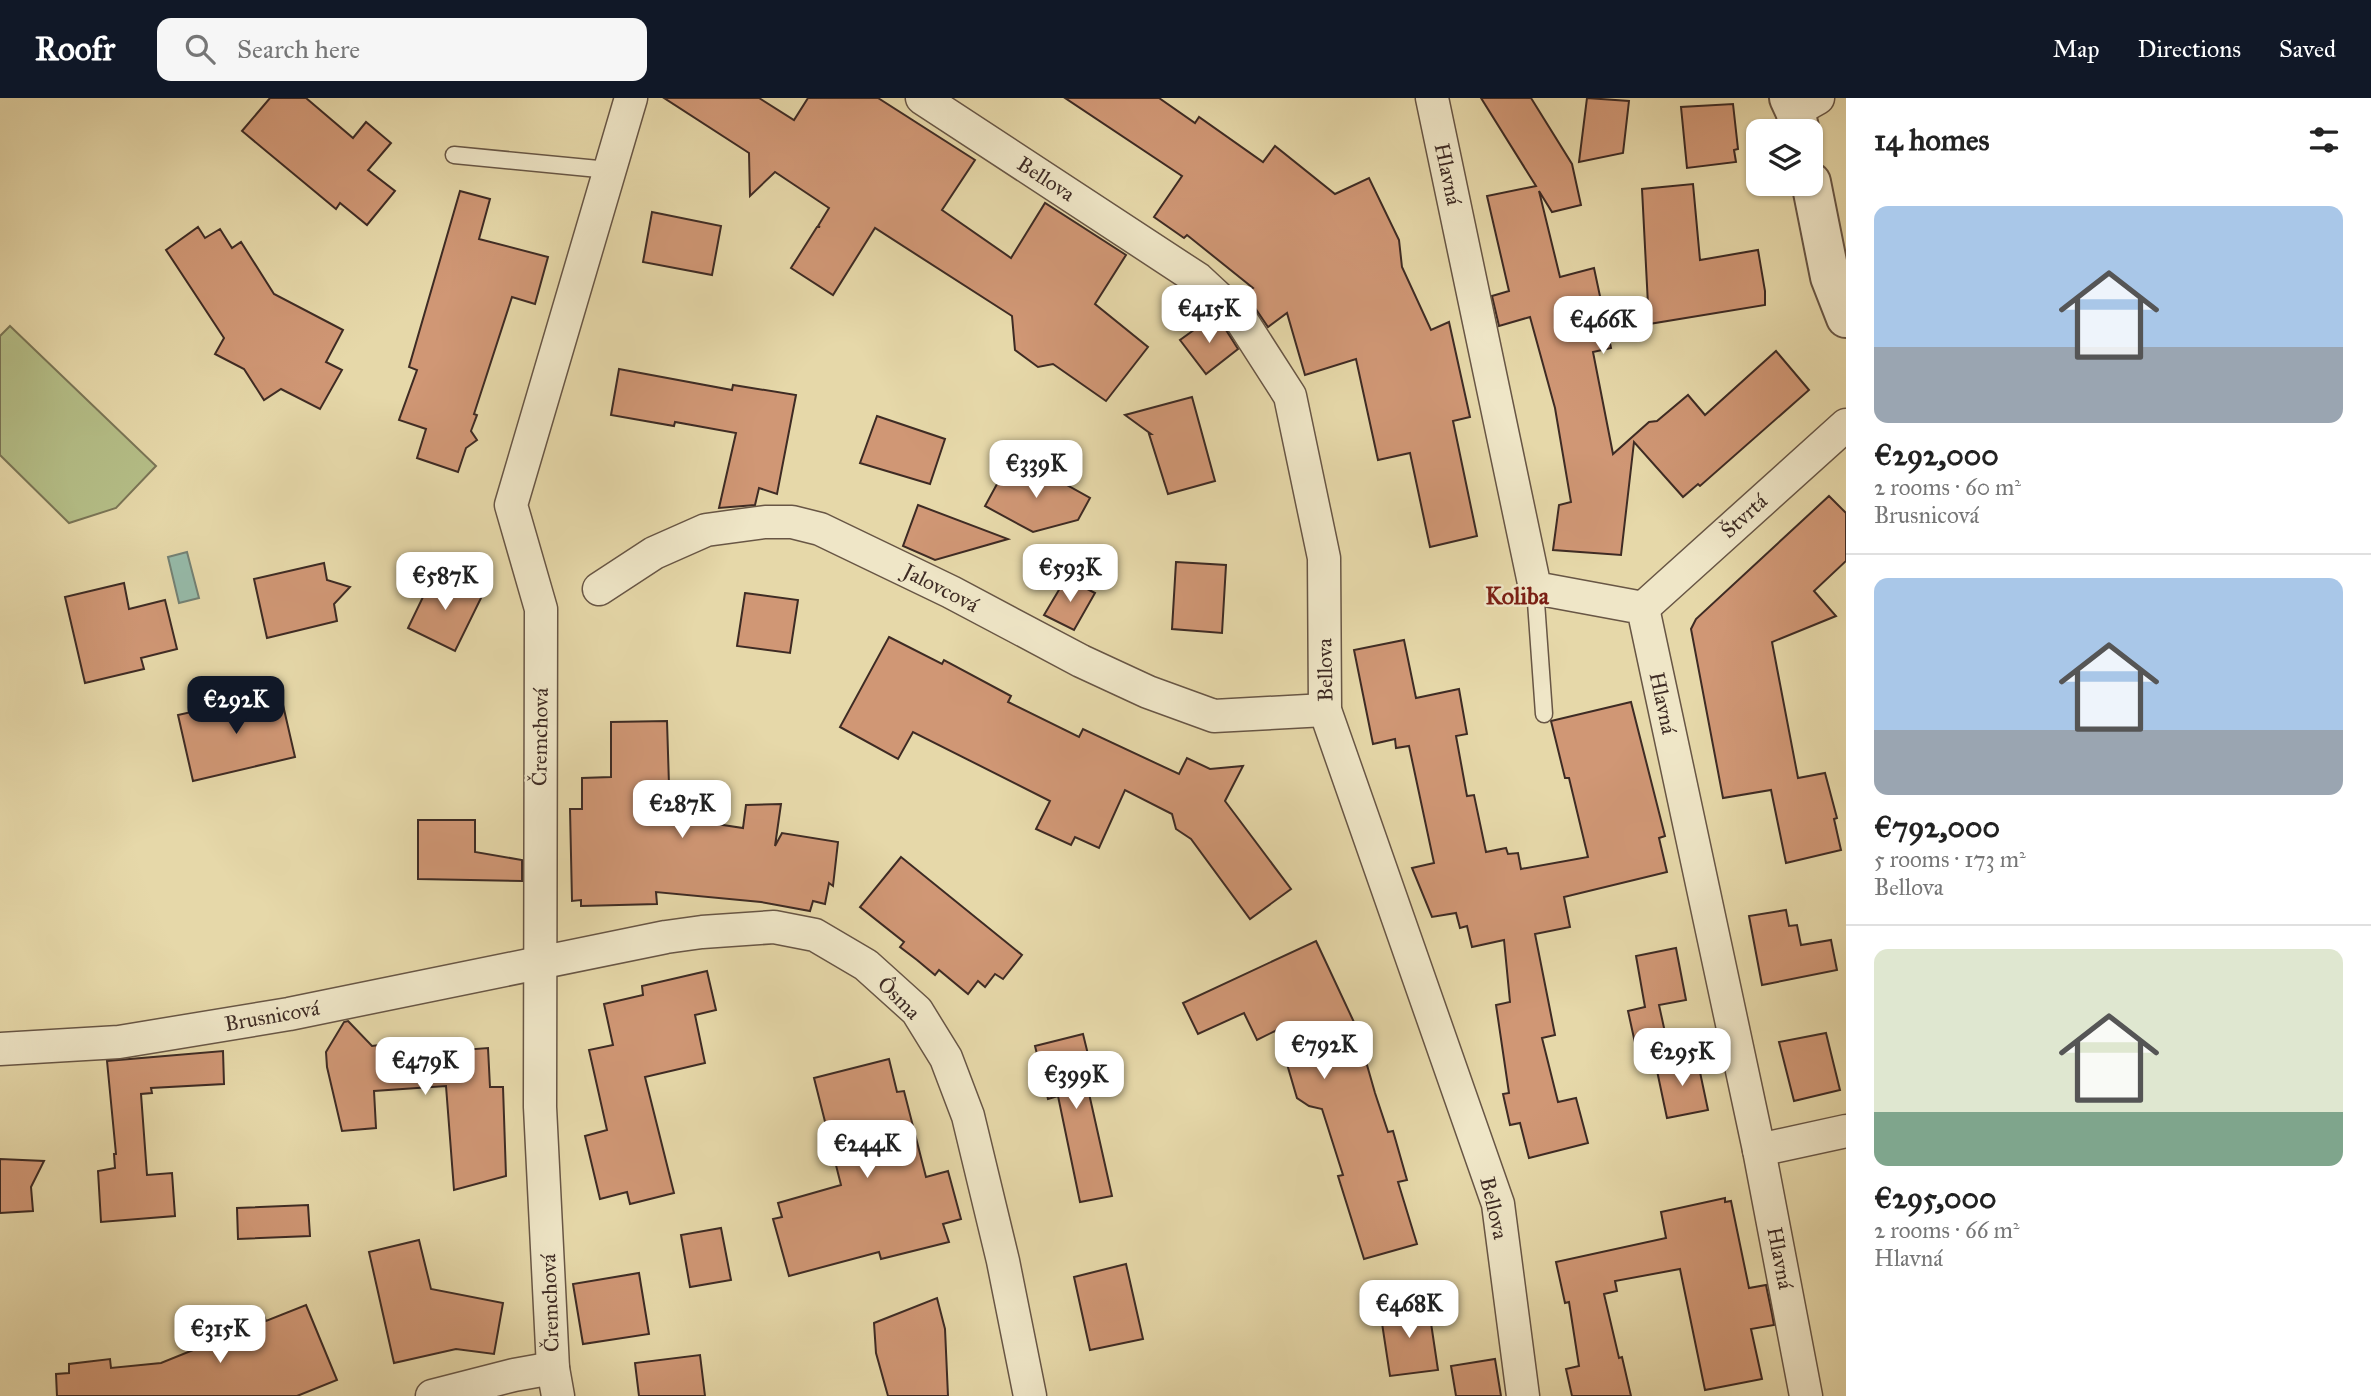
<!DOCTYPE html>
<html lang="en">
<head>
<meta charset="utf-8">
<style>
  :root { --surface:#fff; --page:#f6f6f6; --text:#222; --muted:#767676; --line:#e0e0e0; --accent:#111827 }
  body { margin:0; font-family:"IM FELL Great Primer",serif; background:var(--page); color:var(--text); height:100vh; display:flex; flex-direction:column; font-size:26px; white-space:nowrap }
  * { box-sizing:border-box; margin:0 }
  p { font-size:23px; color:var(--muted) }
  .icon { flex:none; width:38px; height:38px; fill:none; stroke:currentColor; stroke-width:2; stroke-linecap:round; stroke-linejoin:round }
  .map { position:relative; flex:1; overflow:hidden }
  .side { display:flex; flex-direction:column; background:var(--surface); width:525px }
  .side>* { flex:none }
  .buttons { position:absolute; left:1746px; top:21px; display:grid; gap:14px }
  .buttons a { display:grid; place-items:center; width:77px; height:77px; border-radius:14px; background:var(--surface); box-shadow:0 2px 5px #0004; font-size:35px }
  .price { position:absolute; translate:-50% -60px; padding:0 16px; border-radius:14px; background:#fff; color:#222; font-size:23px; line-height:46px; filter:drop-shadow(0 2px 4px #0008) }
  .price::after { content:''; position:absolute; left:50%; top:42px; width:21px; height:16px; margin-left:-10px; background:inherit; clip-path:polygon(0 0,100% 0,50% 100%) }
  .price.on { background:var(--accent); color:#fff }
  ul { padding:0; list-style:none }
  li { display:grid; align-content:center; gap:14px; height:371px; padding:0 28px }
  li+li { border-top:2px solid var(--line) }
  li span { display:grid; place-items:center; height:217px; border-radius:14px; color:#555 }
  li>.icon { margin-inline-start:auto }
  span .icon { width:126px; height:126px; fill:#fffc; stroke-width:1 }
  li b { font-size:30px }
  h2 { display:flex; justify-content:space-between; align-items:center; height:84px; padding:0 28px; font-size:30px }
  header { display:flex; align-items:center; gap:42px; box-sizing:border-box; height:98px; padding:0 35px; background:var(--accent); color:#fff }
  header strong { font-size:33px }
  nav { display:flex; gap:38px; margin-inline-start:auto; font-size:24px }
  .search { width:490px; height:63px; background:var(--page); display:flex; align-items:center; gap:18px; box-sizing:border-box; padding:0 24px; border-radius:14px; color:var(--muted); font-size:26px }
  main { display:flex; flex:1; min-height:0 }
  .map>svg:first-child { display:block }
</style>
</head>
<body>
<header>
<strong>Roofr</strong>
<div class="search"><svg class="icon" aria-label="search" viewBox="0 0 24 24"><circle cx="10" cy="10" r="6"/><path d="M15 15l6 6"/></svg>Search here</div>
<nav><a>Map</a><a>Directions</a><a>Saved</a></nav>
</header>
<main>
<div class="map">
<svg width="1846" height="1298" viewBox="0 0 1846 1298">
  <rect width="100%" height="100%" fill="#e6d8a9"/>
  <filter id="stains"><feTurbulence type="fractalNoise" baseFrequency=".00286" numOctaves="4"/><feColorMatrix values="0 0 0 0 .2 0 0 0 0 .09 0 0 0 0 .02 0 0 0 .5 -.17"/></filter>
  <radialGradient id="worn" r=".72"><stop offset=".6" stop-color="#630" stop-opacity="0"/><stop offset="1" stop-color="#630" stop-opacity=".3"/></radialGradient>
  <polygon fill="#b5bf88" stroke="#7a7556" stroke-width="2" points="10,228 156,368 116,410 69,425 0,357 0,238"/>
  <polygon fill="#96baa9" stroke="#738174" stroke-width="2" points="187,454 199,500 179,505 168,459"/>
  <g fill="#d09775" stroke="#3e2b24" stroke-width="2">
    <polygon points="270,0 306,0 353,40 366,24 391,45 368,72 395,93 367,127 340,105 336,111 242,33"/>
    <polygon points="664,0 759,0 794,22 808,0 878,0 975,62 942,112 1011,160 1045,105 1126,157 1095,206 1148,249 1106,303 1053,266 1038,269 1015,252 1012,218 875,130 833,197 791,170 817,129 820,129 818,128 829,110 775,74 750,98 749,55"/>
    <polygon points="1065,0 1159,0 1195,25 1199,19 1263,64 1275,48 1335,96 1369,80 1399,142 1402,169 1431,232 1449,224 1470,319 1453,323 1477,438 1430,449 1410,355 1378,362 1356,261 1305,277 1287,215 1268,229 1255,210 1243,198 1253,190 1187,137 1184,140 1154,119 1182,78"/>
    <polygon points="1481,0 1531,0 1572,66 1581,107 1552,114 1539,93 1560,179 1594,170 1611,250 1593,254 1613,356 1649,324 1657,323 1688,297 1705,317 1776,253 1809,292 1700,388 1698,386 1683,399 1634,344 1621,457 1553,452 1559,407 1571,404 1555,310 1530,219 1499,228 1492,198 1509,193 1487,98 1536,88"/>
    <polygon points="1587,0 1629,3 1623,55 1579,64"/>
    <polygon points="1733,6 1738,51 1734,52 1736,64 1687,70 1681,9"/>
    <polygon points="1693,86 1700,162 1758,152 1765,193 1765,207 1649,226 1642,91"/>
    <polygon points="460,93 490,101 479,141 548,159 535,206 512,199 474,316 477,317 471,333 477,342 466,350 458,374 417,360 426,331 399,322 417,272 409,269"/>
    <polygon points="652,114 721,128 712,177 643,164"/>
    <polygon points="198,129 205,140 220,131 232,150 241,144 274,196 343,232 326,264 342,272 320,311 281,291 264,302 244,271 215,256 224,240 166,152"/>
    <polygon points="1212,219 1226,232 1238,251 1206,276 1180,242"/>
    <polygon points="619,271 732,292 733,287 796,297 777,396 759,390 755,407 719,410 736,335 675,324 674,328 611,317"/>
    <polygon points="1192,299 1215,383 1168,396 1149,336 1151,336 1125,317"/>
    <polygon points="877,318 945,341 930,386 860,365"/>
    <polygon points="1009,364 1023,379 1029,366 1090,400 1078,422 1033,434 985,408"/>
    <polygon points="1829,398 1846,415 1846,463 1814,493 1836,518 1772,544 1798,680 1825,675 1837,720 1834,721 1841,752 1786,765 1771,692 1723,700 1691,531 1696,521"/>
    <polygon points="918,407 1008,441 935,462 903,448"/>
    <polygon points="1176,464 1226,467 1222,535 1172,531"/>
    <polygon points="324,465 327,482 350,489 334,506 337,523 267,540 254,481"/>
    <polygon points="435,474 482,498 455,553 408,530"/>
    <polygon points="1066,480 1095,495 1074,532 1044,517"/>
    <polygon points="124,485 129,511 165,502 177,551 141,560 144,571 85,585 65,499"/>
    <polygon points="745,495 798,502 790,555 737,548"/>
    <polygon points="889,539 942,566 944,562 1011,598 1008,604 1079,639 1083,631 1179,676 1187,660 1210,671 1243,668 1225,703 1291,791 1250,821 1191,741 1176,731 1172,716 1125,692 1099,750 1075,739 1071,747 1036,731 1050,703 913,634 898,661 840,629"/>
    <polygon points="1404,542 1416,600 1459,591 1467,636 1456,638 1467,698 1474,697 1486,754 1506,750 1508,756 1518,755 1521,771 1588,759 1569,680 1565,680 1551,623 1631,604 1665,738 1659,740 1667,774 1564,799 1570,829 1535,836 1555,937 1542,940 1558,1004 1576,1000 1588,1045 1529,1060 1520,1025 1510,1027 1503,996 1509,995 1496,907 1510,904 1504,842 1472,849 1467,828 1460,830 1456,815 1432,819 1412,770 1434,765 1409,648 1396,650 1395,641 1373,646 1354,552"/>
    <polygon points="280,594 295,659 193,683 178,617"/>
    <polygon points="667,623 670,719 743,730 746,707 781,706 775,748 782,735 838,744 833,788 829,785 825,806 813,803 810,813 761,804 656,794 657,806 581,808 581,802 572,803 570,711 582,711 582,680 611,679 611,624"/>
    <polygon points="418,722 475,722 475,754 522,762 522,783 418,781"/>
    <polygon points="901,759 1022,857 1003,881 995,876 985,889 978,883 968,896 939,872 935,877 917,862 900,849 904,844 860,809"/>
    <polygon points="1786,812 1789,828 1797,827 1801,847 1831,842 1837,872 1762,887 1749,818"/>
    <polygon points="1316,843 1367,952 1363,953 1375,995 1388,1034 1393,1033 1407,1082 1398,1084 1417,1146 1364,1161 1338,1078 1343,1077 1322,1011 1309,1008 1297,1000 1277,932 1257,942 1244,915 1198,936 1183,905"/>
    <polygon points="1676,850 1686,902 1659,907 1668,948 1637,954 1628,913 1645,909 1636,858"/>
    <polygon points="707,873 716,912 695,917 705,965 645,979 674,1095 630,1106 627,1094 600,1101 585,1038 607,1032 589,952 613,947 604,906 643,897 642,888"/>
    <polygon points="348,923 372,948 395,945 397,957 488,950 490,989 503,989 506,1078 454,1092 446,988 374,993 376,1030 342,1033 327,969 326,954 344,924"/>
    <polygon points="1826,935 1840,992 1794,1003 1779,944"/>
    <polygon points="1083,936 1096,989 1088,991 1112,1098 1080,1104 1058,998 1048,1001 1035,948"/>
    <polygon points="223,953 224,986 151,990 152,995 141,996 147,1077 172,1075 175,1118 101,1124 98,1073 115,1070 114,1056 116,1056 107,963"/>
    <polygon points="1697,960 1708,1012 1667,1020 1656,968"/>
    <polygon points="889,961 897,994 904,993 926,1079 948,1073 961,1121 943,1126 949,1144 881,1161 879,1154 789,1178 773,1121 782,1119 778,1105 841,1087 814,980"/>
    <polygon points="0,1061 44,1063 31,1089 33,1113 0,1115"/>
    <polygon points="1725,1100 1725,1104 1731,1103 1749,1190 1766,1187 1772,1216 1774,1227 1751,1231 1762,1281 1705,1292 1680,1171 1615,1183 1617,1193 1604,1196 1619,1260 1622,1259 1631,1298 1572,1298 1566,1271 1579,1268 1569,1204 1565,1205 1556,1164 1666,1140 1661,1114"/>
    <polygon points="308,1107 310,1138 238,1141 237,1110"/>
    <polygon points="721,1130 731,1182 690,1189 681,1137"/>
    <polygon points="419,1142 431,1191 503,1205 494,1256 456,1251 394,1265 369,1154"/>
    <polygon points="1126,1166 1143,1241 1090,1252 1074,1179"/>
    <polygon points="639,1175 649,1236 583,1246 573,1186"/>
    <polygon points="937,1200 945,1231 948,1298 888,1298 876,1255 874,1225"/>
    <polygon points="1428,1205 1438,1272 1390,1278 1380,1212"/>
    <polygon points="306,1207 337,1282 297,1298 57,1298 56,1276 69,1275 69,1266 110,1261 111,1270 161,1265 228,1238 224,1230 263,1215 266,1223"/>
    <polygon points="700,1257 705,1298 639,1298 635,1265"/>
    <polygon points="1495,1261 1501,1298 1456,1298 1451,1268"/>
  </g>
  <g fill="none" stroke-linecap="round" stroke-linejoin="round">
    <g stroke="#685645" stroke-width="19">
      <g id="service">
        <polyline points="454,57 609,72"/>
        <polyline points="1535,490 1544,616"/>
      </g>
    </g>
    <g stroke="#685645" stroke-width="35">
      <g id="minor">
        <polyline points="922,0 1198,181 1240,220 1290,298 1324,460 1325,612 1498,1106 1523,1298"/>
        <polyline points="1432,0 1535,490 1643,510 1759,1052 1806,1298"/>
        <polyline points="1795,13 1818,0"/>
        <polyline points="599,491 654,455 706,432 765,424 792,424 820,431 951,494 1081,563 1148,594 1214,618 1325,612"/>
        <polyline points="1643,510 1846,327"/>
        <polyline points="0,951 119,944 289,916 666,839 702,834 774,829 815,837 866,867 917,913 946,960 968,1018 1003,1163 1030,1298"/>
        <polyline points="1759,1052 1846,1033"/>
        <polyline points="432,1298 514,1277 553,1270"/>
        <polyline points="558,1298 553,1270 540,1009 541,511 511,407 631,0"/>
      </g>
    </g>
    <g stroke="#685645" stroke-width="42">
      <g id="tertiary">
        <polyline points="1789,0 1795,13 1800,33"/>
        <polyline points="1811,84 1830,179 1846,220"/>
      </g>
    </g>
    <use href="#service" stroke="#efe6c7" stroke-width="16"/>
    <use href="#minor" stroke="#efe6c7" stroke-width="32"/>
    <use href="#tertiary" stroke="#efe6c7" stroke-width="38"/>
  </g>
  <g text-anchor="middle" stroke-width="5" stroke-linejoin="round" paint-order="stroke">
    <g font-size="21" fill="#3e2b24" stroke="#efe6c7">
      <text transform="translate(1448 76) rotate(78)" y="7">Hlavná</text>
      <text transform="translate(1046 81) rotate(33)" y="7">Bellova</text>
      <text transform="translate(1744 418) rotate(-42)" y="7">Štvrtá</text>
      <text transform="translate(941 490) rotate(27)" y="7">Jalovcová</text>
      <text transform="translate(1325 572) rotate(-91)" y="7">Bellova</text>
      <text transform="translate(1663 605) rotate(78)" y="7">Hlavná</text>
      <text transform="translate(540 639) rotate(-89)" y="7">Čremchová</text>
      <text transform="translate(899 900) rotate(45)" y="7">Ôsma</text>
      <text transform="translate(272 918) rotate(-10)" y="7">Brusnicová</text>
      <text transform="translate(1494 1110) rotate(77)" y="7">Bellova</text>
      <text transform="translate(1780 1160) rotate(79)" y="7">Hlavná</text>
      <text transform="translate(550 1205) rotate(-92)" y="7">Čremchová</text>
    </g>
    <g font-size="24" font-weight="bold" fill="#7a1f14" stroke="#efe6c7">
      <text x="1517" y="506">Koliba</text>
    </g>
  </g>
  <rect width="100%" height="100%" filter="url(#stains)"/>
  <rect width="100%" height="100%" fill="url(#worn)"/>
</svg>
<div class="buttons">
<a><svg class="icon" aria-label="layers" viewBox="0 0 24 24"><path d="M12 4l9 5-9 5-9-5zM3 14l9 5 9-5"/></svg></a>
</div>
<b class="price" style="left:1209px;top:247px">€415K</b>
<b class="price" style="left:1603px;top:258px">€466K</b>
<b class="price" style="left:1036px;top:402px">€339K</b>
<b class="price" style="left:1070px;top:506px">€593K</b>
<b class="price" style="left:445px;top:514px">€587K</b>
<b class="price on" style="left:236px;top:638px">€292K</b>
<b class="price" style="left:682px;top:742px">€287K</b>
<b class="price" style="left:1324px;top:983px">€792K</b>
<b class="price" style="left:1682px;top:990px">€295K</b>
<b class="price" style="left:425px;top:999px">€479K</b>
<b class="price" style="left:1076px;top:1013px">€399K</b>
<b class="price" style="left:867px;top:1082px">€244K</b>
<b class="price" style="left:1409px;top:1242px">€468K</b>
<b class="price" style="left:220px;top:1267px">€315K</b>
</div>
<section class="side">
<h2>14 homes<svg class="icon" aria-label="filters" viewBox="0 0 24 24"><path d="M4 7h16M4 17h16"/><circle cx="9" cy="7" r="2"/><circle cx="15" cy="17" r="2"/></svg></h2>
<ul>
<li><span style="background:linear-gradient(#a9c7e8 65%,#9aa5b1 0)"><svg class="icon" aria-label="home" viewBox="0 0 24 24"><path d="M3 11l9-7 9 7M6 9v11h12V9"/></svg></span><div><b>€292,000</b><p>2 rooms · 60 m²</p><p>Brusnicová</p></div></li>
<li><span style="background:linear-gradient(#a9c7e8 70%,#9aa5b1 0)"><svg class="icon" aria-label="home" viewBox="0 0 24 24"><path d="M3 11l9-7 9 7M6 9v11h12V9"/></svg></span><div><b>€792,000</b><p>5 rooms · 173 m²</p><p>Bellova</p></div></li>
<li><span style="background:linear-gradient(#dfe7d0 75%,#7fa58c 0)"><svg class="icon" aria-label="home" viewBox="0 0 24 24"><path d="M3 11l9-7 9 7M6 9v11h12V9"/></svg></span><div><b>€295,000</b><p>2 rooms · 66 m²</p><p>Hlavná</p></div></li>
</ul>
</section>
</main>
</body>
</html>
